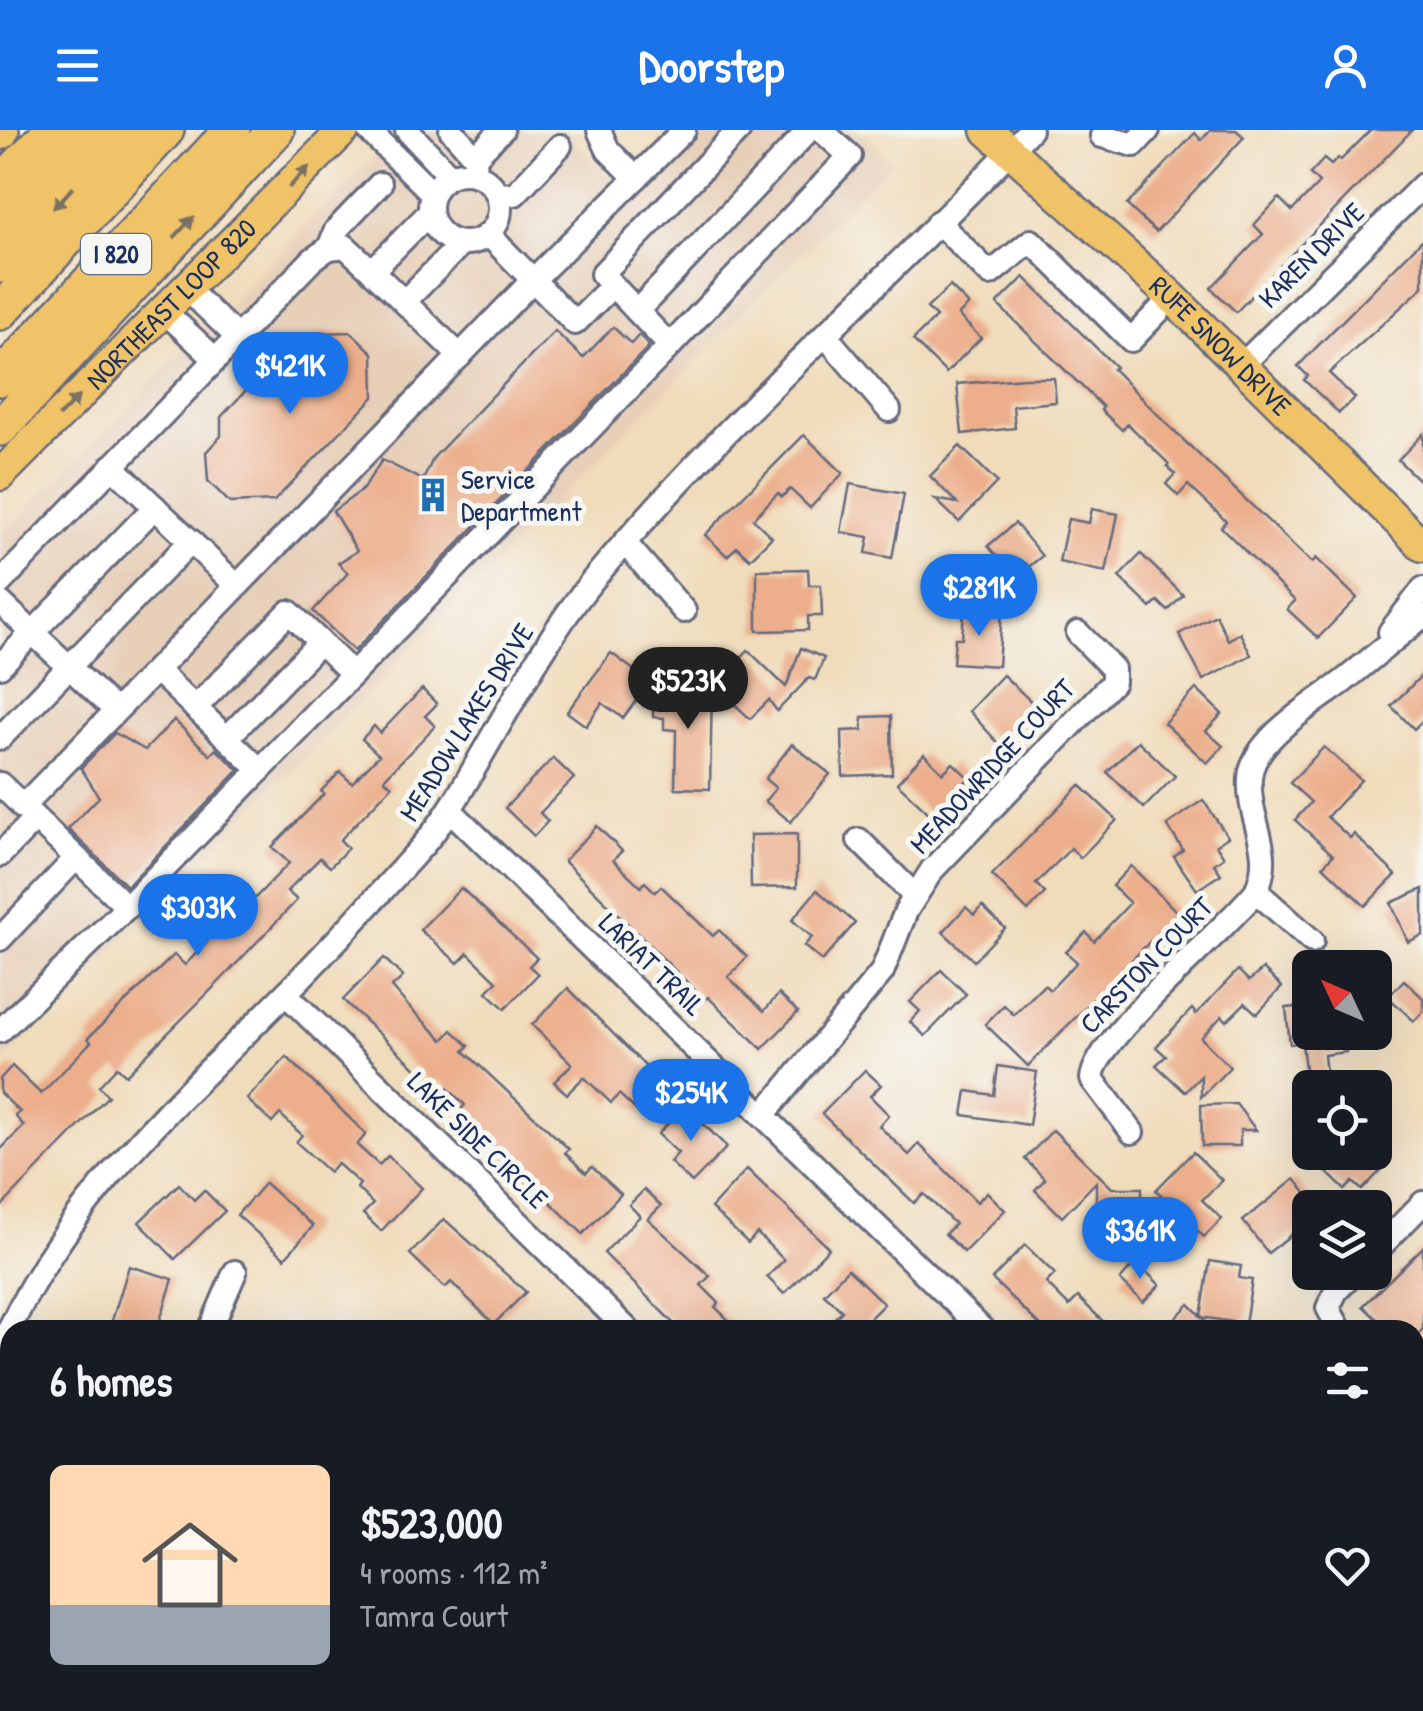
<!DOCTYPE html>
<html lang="en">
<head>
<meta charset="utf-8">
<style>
  :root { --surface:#171b24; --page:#242831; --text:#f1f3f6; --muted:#9ea1a6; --accent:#1a73e8 }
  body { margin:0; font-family:"Patrick Hand",sans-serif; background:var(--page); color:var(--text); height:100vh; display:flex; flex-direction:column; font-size:38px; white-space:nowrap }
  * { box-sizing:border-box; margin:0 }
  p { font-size:32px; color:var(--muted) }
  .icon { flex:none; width:55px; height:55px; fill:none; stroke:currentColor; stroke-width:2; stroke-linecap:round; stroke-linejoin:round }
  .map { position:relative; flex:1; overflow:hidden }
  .drawer { position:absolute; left:0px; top:1190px; width:1425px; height:392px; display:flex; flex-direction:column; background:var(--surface); border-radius:30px 30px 0 0; box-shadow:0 10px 40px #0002 }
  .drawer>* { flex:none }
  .needle { width:65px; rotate:314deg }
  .controls { position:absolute; left:1292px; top:820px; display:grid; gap:20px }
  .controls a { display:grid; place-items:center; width:100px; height:100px; border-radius:15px; background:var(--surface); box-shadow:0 10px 40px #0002; font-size:50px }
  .price { position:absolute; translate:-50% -85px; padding:0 22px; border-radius:35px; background:var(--accent); color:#fff; font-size:32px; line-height:65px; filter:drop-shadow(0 2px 5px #0008) }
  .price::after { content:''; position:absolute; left:50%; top:60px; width:30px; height:22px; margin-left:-15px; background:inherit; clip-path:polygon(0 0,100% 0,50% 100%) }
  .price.on { background:#222; color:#fff }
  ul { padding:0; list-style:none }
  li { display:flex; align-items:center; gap:30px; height:250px; padding:0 50px }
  li span { display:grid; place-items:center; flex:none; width:280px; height:200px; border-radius:15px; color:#555 }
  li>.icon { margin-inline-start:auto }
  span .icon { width:120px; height:120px; fill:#fffc; stroke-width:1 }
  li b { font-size:42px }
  h2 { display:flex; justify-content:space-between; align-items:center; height:120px; padding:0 50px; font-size:42px }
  header { display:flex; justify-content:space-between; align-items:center; height:130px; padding:0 50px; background:var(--accent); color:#fff; font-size:45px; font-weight:700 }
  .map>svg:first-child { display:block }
</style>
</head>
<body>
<header><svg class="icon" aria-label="menu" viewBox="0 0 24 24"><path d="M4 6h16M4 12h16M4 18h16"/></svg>Doorstep<svg class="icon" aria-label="person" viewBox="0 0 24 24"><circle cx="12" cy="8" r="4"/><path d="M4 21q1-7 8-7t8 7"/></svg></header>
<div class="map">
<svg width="1423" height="1581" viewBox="0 0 1423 1581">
  <rect width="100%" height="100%" fill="#f6f6f2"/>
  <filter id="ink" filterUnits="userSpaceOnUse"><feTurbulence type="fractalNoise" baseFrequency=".01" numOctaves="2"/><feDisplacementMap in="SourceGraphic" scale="20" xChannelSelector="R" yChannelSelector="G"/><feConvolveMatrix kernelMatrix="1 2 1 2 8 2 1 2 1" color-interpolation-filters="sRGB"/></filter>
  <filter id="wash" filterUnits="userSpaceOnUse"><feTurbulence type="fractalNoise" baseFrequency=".0048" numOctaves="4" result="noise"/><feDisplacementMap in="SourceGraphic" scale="40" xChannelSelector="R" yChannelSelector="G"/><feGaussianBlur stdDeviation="2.25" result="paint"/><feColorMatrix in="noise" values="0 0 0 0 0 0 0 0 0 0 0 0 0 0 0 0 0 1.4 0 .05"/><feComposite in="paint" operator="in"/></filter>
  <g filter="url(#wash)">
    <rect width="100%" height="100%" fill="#f0dbba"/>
    <polygon fill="#e7cfb8" points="401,0 562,0 635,72 704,0 857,0 892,32 0,934 0,407"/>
    <g id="blocks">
      <g fill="#ecae8b">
        <polygon points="1211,0 1236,0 1244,7 1156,102 1127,75 1195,3 1201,10"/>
        <polygon points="1371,0 1412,0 1236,182 1211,158 1263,104 1254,95 1279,68 1292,81 1319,53 1310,44 1324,29 1331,35 1338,28 1341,30"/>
        <polygon points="1423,109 1423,157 1329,243 1355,268 1339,283 1304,250 1308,246 1298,236"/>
        <polygon points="1024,147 1116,237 1113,239 1172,299 1312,433 1316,428 1357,468 1318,508 1287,479 1295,471 1221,397 1226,391 1188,355 1178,366 1166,354 1175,344 1167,336 1169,334 1128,294 1122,300 1101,280 1103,277 997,174"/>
        <polygon points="950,156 969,175 958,185 981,208 946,243 913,210 936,187 927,178"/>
        <polygon points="613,197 631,214 639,205 649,216 354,521 313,481 348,443 338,433 357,421 333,381 362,360 382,330 423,350 434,327 555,201 583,228"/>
        <polygon points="351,202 373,223 374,267 274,371 230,373 208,351 206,322 221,306 221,287 285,219 306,219 320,203"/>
        <polygon points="1024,248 1054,248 1056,272 1013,276 1015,298 962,304 957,254"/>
        <polygon points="1423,304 1423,354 1398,330"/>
        <polygon points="804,305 843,343 810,378 790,359 782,367 778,363 753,389 772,407 750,429 737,417 727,426 705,405"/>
        <polygon points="960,316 997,352 959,392 935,369 957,373 930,346"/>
        <polygon points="850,354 904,364 892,428 866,423 869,407 841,402"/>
        <polygon points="1092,379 1118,384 1106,442 1059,432 1068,389 1089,393"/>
        <polygon points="1015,393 1042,426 1014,449 1018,453 999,469 979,446 999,429 988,416"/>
        <polygon points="1141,424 1183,465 1168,481 1158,471 1151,478 1119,447"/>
        <polygon points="808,439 809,455 821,455 822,486 808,486 808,500 757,501 757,440"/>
        <polygon points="964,480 1002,482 998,536 953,533 955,508 962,508"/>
        <polygon points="1216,485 1228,510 1240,503 1251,525 1203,550 1179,504"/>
        <polygon points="801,518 824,528 815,550 809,548 777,581 769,570 750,589 715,555 748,520 786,557"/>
        <polygon points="611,523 650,552 623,588 602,573 586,596 567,582"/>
        <polygon points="1423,544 1423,590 1414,599 1391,576"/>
        <polygon points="1003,545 1038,578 1001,616 969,581"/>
        <polygon points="653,557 712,558 710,659 675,658 676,600 664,599 664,588 653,587"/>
        <polygon points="422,559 437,574 425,586 435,596 384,649 392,656 340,710 348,718 330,737 320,728 287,761 297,770 218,853 126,945 117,937 99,956 108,966 0,1078 0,1020 24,996 15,986 20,982 0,963 0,949 12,936 41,964 91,912 88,908 174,825 185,835 207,812 172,776 195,752 207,764 202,769 229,795 289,733 272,717 324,664 321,661 340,642 352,653 379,625 362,609 374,596 380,603"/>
        <polygon points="1196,559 1222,584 1206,601 1223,616 1207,633 1164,593"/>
        <polygon points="891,586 892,644 843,646 842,601 863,600 862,587"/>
        <polygon points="174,590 210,625 216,619 239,640 127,756 68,699 99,667 81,638 115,603 145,620"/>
        <polygon points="1138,611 1175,646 1144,678 1107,642"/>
        <polygon points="792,614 830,644 791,692 765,671 776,658 765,649"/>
        <polygon points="1324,617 1361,650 1327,687 1350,708 1354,704 1396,745 1365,776 1323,736 1333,725 1295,690 1311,672 1290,653"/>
        <polygon points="924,624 943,643 953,633 969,648 932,686 897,653"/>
        <polygon points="553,628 574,648 540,683 548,691 534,706 505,678"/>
        <polygon points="1080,655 1117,690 1080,728 1071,718 1036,754 1045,763 1028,781 992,745"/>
        <polygon points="1203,670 1228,707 1216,715 1224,727 1214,734 1221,744 1197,760 1174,727 1183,720 1167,695"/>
        <polygon points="597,696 622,721 613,730 641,757 645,752 655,762 661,756 713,806 719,800 747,827 728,847 764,881 779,864 798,882 762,919 708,867 705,870 564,731"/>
        <polygon points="797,704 797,757 751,758 750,705"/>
        <polygon points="1131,736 1178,783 1028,936 985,894 1004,875 1014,885 1044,855 1050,860 1077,832 1066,822 1086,802 1094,811 1130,773 1112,756"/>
        <polygon points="461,758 537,828 529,836 538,844 505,879 487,862 497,851 468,823 458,833 420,800"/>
        <polygon points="1423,759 1423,805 1408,812 1391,773"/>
        <polygon points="817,760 855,793 822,831 804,816 812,807 792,790"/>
        <polygon points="982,776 1005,798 974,831 943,802 966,777 974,785"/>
        <polygon points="384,828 403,847 392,857 409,877 443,910 452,900 469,916 464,921 569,1019 565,1023 586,1043 592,1037 621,1064 583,1104 458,982 465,975 438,949 433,954 343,870"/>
        <polygon points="1263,839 1282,857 1257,884 1245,873 1227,891 1222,886 1201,908 1230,937 1201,967 1201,946 1185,962 1156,935 1166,926 1156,917 1192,879 1196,884 1238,840 1249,851"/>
        <polygon points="941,840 966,864 925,906 910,892 920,881 910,872"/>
        <polygon points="1404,850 1423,868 1423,882 1414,891 1388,867"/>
        <polygon points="568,858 665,956 639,983 619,964 611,973 584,947 567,964 554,952 572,934 532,895"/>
        <polygon points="1310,876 1310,902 1344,902 1346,922 1324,925 1327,953 1307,956 1302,913 1290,914 1286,878"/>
        <polygon points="287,927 366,1004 357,1015 379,1035 388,1026 422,1058 381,1101 363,1084 373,1074 357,1058 360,1054 337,1033 329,1042 296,1012 302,1005 280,984 272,993 247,969"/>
        <polygon points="998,936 1037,942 1029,995 963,985 967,961 994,965"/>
        <polygon points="865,940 881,955 870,966 889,985 879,996 909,1025 919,1014 977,1072 987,1062 1005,1080 964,1122 945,1104 955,1094 924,1064 914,1073 822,984"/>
        <polygon points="1236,974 1256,1000 1240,1000 1240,1016 1202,1016 1201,975"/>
        <polygon points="685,976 727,1017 692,1053 670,1032 678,1023 658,1004"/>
        <polygon points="1053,1000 1112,1058 1142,1058 1141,1118 1117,1118 1117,1105 1107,1105 1107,1095 1096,1095 1096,1052 1062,1087 1035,1060 1045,1049 1025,1029"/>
        <polygon points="1193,1022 1222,1050 1202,1070 1222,1089 1204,1107 1156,1060"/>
        <polygon points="1323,1022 1374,1022 1386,1035 1362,1060 1353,1052 1345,1060 1315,1031"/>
        <polygon points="747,1039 829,1118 784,1164 767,1147 784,1130 757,1103 748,1113 711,1078"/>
        <polygon points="1295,1049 1318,1078 1310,1078 1310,1106 1300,1114 1292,1104 1268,1123 1243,1091"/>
        <polygon points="265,1053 313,1096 285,1128 237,1085"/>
        <polygon points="179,1054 194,1070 204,1060 225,1081 175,1129 139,1092"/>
        <polygon points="644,1060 661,1076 648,1089 710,1146 701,1155 719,1173 715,1177 739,1200 680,1200 604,1123 640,1086 629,1075"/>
        <polygon points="444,1089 526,1162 494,1194 451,1152 445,1158 410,1124"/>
        <polygon points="1025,1115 1055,1144 1046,1153 1069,1176 1078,1167 1112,1200 1045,1200 992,1149"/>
        <polygon points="1423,1117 1423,1199 1416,1207 1415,1200 1388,1200 1363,1176"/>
        <polygon points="1210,1131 1241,1136 1239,1148 1252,1150 1245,1194 1201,1187 1206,1192 1198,1200 1164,1200 1189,1174 1201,1186"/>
        <polygon points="1136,1132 1160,1155 1143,1172 1120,1150"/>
        <polygon points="129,1136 173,1149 157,1200 132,1200 111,1194"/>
        <polygon points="848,1139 884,1174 858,1200 823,1200 842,1181 824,1164"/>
      </g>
    </g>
  </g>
  <g filter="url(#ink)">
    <use href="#blocks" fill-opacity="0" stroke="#666b7e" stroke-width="2.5"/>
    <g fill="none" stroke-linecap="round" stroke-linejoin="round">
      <g stroke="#666b7e" stroke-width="28">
        <g id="minor">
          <polyline points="368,0 433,64"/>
          <polyline points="407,0 450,46"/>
          <polyline points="451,0 475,27 476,45"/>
          <polyline points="739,0 602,144 670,216 850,26 821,0"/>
          <polyline points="1102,6 1134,15 1148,0"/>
          <polyline points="475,27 502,0"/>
          <circle cx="465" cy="78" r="35"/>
          <polyline points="636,48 684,0"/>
          <polyline points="498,65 515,64 560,16"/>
          <polyline points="938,92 990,144 1031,111 1131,210 1172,167"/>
          <polyline points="488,104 533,150 636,48 608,20 599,0"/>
          <polyline points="329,118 336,100 380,54"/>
          <polyline points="372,141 460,226"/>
          <polyline points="187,159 237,207"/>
          <polyline points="404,172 462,113"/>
          <polyline points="164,181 215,229"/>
          <polyline points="637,181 809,0"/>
          <polyline points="825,205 889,280"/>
          <polyline points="1240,237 1423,55"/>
          <polyline points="112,336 236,455"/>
          <polyline points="625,413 684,481"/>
          <polyline points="0,453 313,129 329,118 345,116 372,141 430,82"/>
          <polyline points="0,472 115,580"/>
          <polyline points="1390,502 1423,459"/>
          <polyline points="0,536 155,377"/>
          <polyline points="195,578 289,482 353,544"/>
          <polyline points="0,608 191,411"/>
          <polyline points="227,608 320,512"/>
          <polyline points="260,640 670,216"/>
          <polyline points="0,654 127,777 260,640 156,540 533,150 575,193 612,156"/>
          <polyline points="22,677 156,540"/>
          <polyline points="450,680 983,1200"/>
          <polyline points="859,710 915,766"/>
          <polyline points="0,725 34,690"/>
          <polyline points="1256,761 1312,811"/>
          <polyline points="0,809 75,729"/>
          <polyline points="286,864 628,1200"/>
          <polyline points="0,901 127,777"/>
          <polyline points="764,984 882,842 906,781 932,740 1113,552 1113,539 1078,503"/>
          <path d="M1132 1002 1092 949C1093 910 1225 801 1256 761 1276 720 1247 691 1250 648 1252 609 1317 572 1345 550 1371 529 1397 507 1423 486"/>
          <polyline points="1375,1122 1423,1073"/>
          <polyline points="210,1200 235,1142"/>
          <polyline points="1340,1200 1328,1178 1336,1161 1355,1142"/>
          <path d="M0 1220C62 1072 176 975 285 864 331 818 374 770 417 722 445 692 464 656 484 621 516 566 552 500 592 451 726 289 886 153 1030 0"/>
          <polyline points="1415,1271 1423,1279"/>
          <polyline points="0,1354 10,1357"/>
          <polyline points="638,1572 647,1581"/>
          <polyline points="1359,1572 1367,1581"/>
          <polyline points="670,1581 679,1572"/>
          <polyline points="1037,1581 1045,1572"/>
        </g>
      </g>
      <g stroke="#666b7e" stroke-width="35">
        <g id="major">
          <path id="s1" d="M987 0 1172 167 1423 416"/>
          <path id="s2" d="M0 345 344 0"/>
        </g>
      </g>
      <g stroke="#666b7e" stroke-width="40">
        <g id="highway">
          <polyline points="0,2 1,0"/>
          <polyline points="0,55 52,0"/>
          <polyline points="0,96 88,0"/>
          <polyline points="0,135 126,0"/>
          <polyline points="0,182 166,0"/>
          <polyline points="0,248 232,0"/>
          <polyline points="0,298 276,0"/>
        </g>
      </g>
      <use href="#minor" stroke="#fff" stroke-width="22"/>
      <use href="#major" stroke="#f0c369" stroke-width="30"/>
      <use href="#highway" stroke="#f0c369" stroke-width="35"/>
    </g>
    <defs><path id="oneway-solid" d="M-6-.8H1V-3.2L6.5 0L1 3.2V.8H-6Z" transform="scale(2.5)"/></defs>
    <g fill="#7b7263">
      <use href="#oneway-solid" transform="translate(299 47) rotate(-46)"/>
      <use href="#oneway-solid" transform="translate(63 68) rotate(133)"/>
      <use href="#oneway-solid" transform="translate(184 97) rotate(-47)"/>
      <use href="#oneway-solid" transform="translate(69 276) rotate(-45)"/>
    </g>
  </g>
  <defs>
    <g id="building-bare" transform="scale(2.7)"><path d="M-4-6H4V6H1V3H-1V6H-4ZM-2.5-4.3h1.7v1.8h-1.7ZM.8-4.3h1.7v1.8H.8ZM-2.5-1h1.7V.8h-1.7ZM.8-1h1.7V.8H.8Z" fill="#1f6fb2" stroke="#f6f6f2" stroke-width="2.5" paint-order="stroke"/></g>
  </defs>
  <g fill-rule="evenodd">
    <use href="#building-bare" x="433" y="365"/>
  </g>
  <g text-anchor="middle" stroke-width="10" stroke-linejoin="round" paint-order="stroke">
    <rect fill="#f6f6f2" stroke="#5d6b8a" stroke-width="2.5" x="81" y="104" width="70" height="40" rx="8"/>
    <g font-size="25" font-weight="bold" fill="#1b2f5e">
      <text x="116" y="133">I 820</text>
    </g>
    <g font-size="28" fill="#1b2f5e" stroke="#f6f6f2">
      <text transform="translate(1311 125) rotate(-45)" y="10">KAREN DRIVE</text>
      <text dy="10" stroke="none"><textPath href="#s2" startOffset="242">NORTHEAST LOOP 820</textPath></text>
      <text dy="10" stroke="none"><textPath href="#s1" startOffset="318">RUFE SNOW DRIVE</textPath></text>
      <text transform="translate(466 592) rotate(-58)" y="10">MEADOW LAKES DRIVE</text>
      <text transform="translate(992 636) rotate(-47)" y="10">MEADOWRIDGE COURT</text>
      <text transform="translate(652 834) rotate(44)" y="10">LARIAT TRAIL</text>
      <text transform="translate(1146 835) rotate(-46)" y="10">CARSTON COURT</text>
      <text transform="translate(478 1010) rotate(44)" y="10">LAKE SIDE CIRCLE</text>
    </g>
    <g font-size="28" fill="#1b2f5e" stroke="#f6f6f2" text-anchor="start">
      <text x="461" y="359">Service<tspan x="461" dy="32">Department</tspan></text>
    </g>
  </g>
</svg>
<div class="controls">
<a><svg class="needle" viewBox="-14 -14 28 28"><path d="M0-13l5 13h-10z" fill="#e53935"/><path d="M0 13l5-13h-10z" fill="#9ea1a6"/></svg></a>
<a><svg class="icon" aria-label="locate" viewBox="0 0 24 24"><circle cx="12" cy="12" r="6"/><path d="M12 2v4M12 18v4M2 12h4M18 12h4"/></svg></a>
<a><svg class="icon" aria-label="layers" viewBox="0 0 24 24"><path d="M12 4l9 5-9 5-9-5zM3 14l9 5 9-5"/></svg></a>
</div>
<b class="price" style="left:290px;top:287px">$421K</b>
<b class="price" style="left:979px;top:509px">$281K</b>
<b class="price on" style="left:688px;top:602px">$523K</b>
<b class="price" style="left:198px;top:829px">$303K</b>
<b class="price" style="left:691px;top:1014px">$254K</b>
<b class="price" style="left:1140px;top:1152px">$361K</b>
<section class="drawer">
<h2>6 homes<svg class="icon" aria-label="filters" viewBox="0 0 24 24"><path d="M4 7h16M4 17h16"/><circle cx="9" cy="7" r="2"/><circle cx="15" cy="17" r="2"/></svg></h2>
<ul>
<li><span style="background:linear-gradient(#ffd9b3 70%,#9aa5b1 0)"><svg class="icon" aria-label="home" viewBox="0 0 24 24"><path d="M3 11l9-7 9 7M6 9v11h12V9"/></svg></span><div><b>$523,000</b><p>4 rooms · 112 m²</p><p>Tamra Court</p></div><svg class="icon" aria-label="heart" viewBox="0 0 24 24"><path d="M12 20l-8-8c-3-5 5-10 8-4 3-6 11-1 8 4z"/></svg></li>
</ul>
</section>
</div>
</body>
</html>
